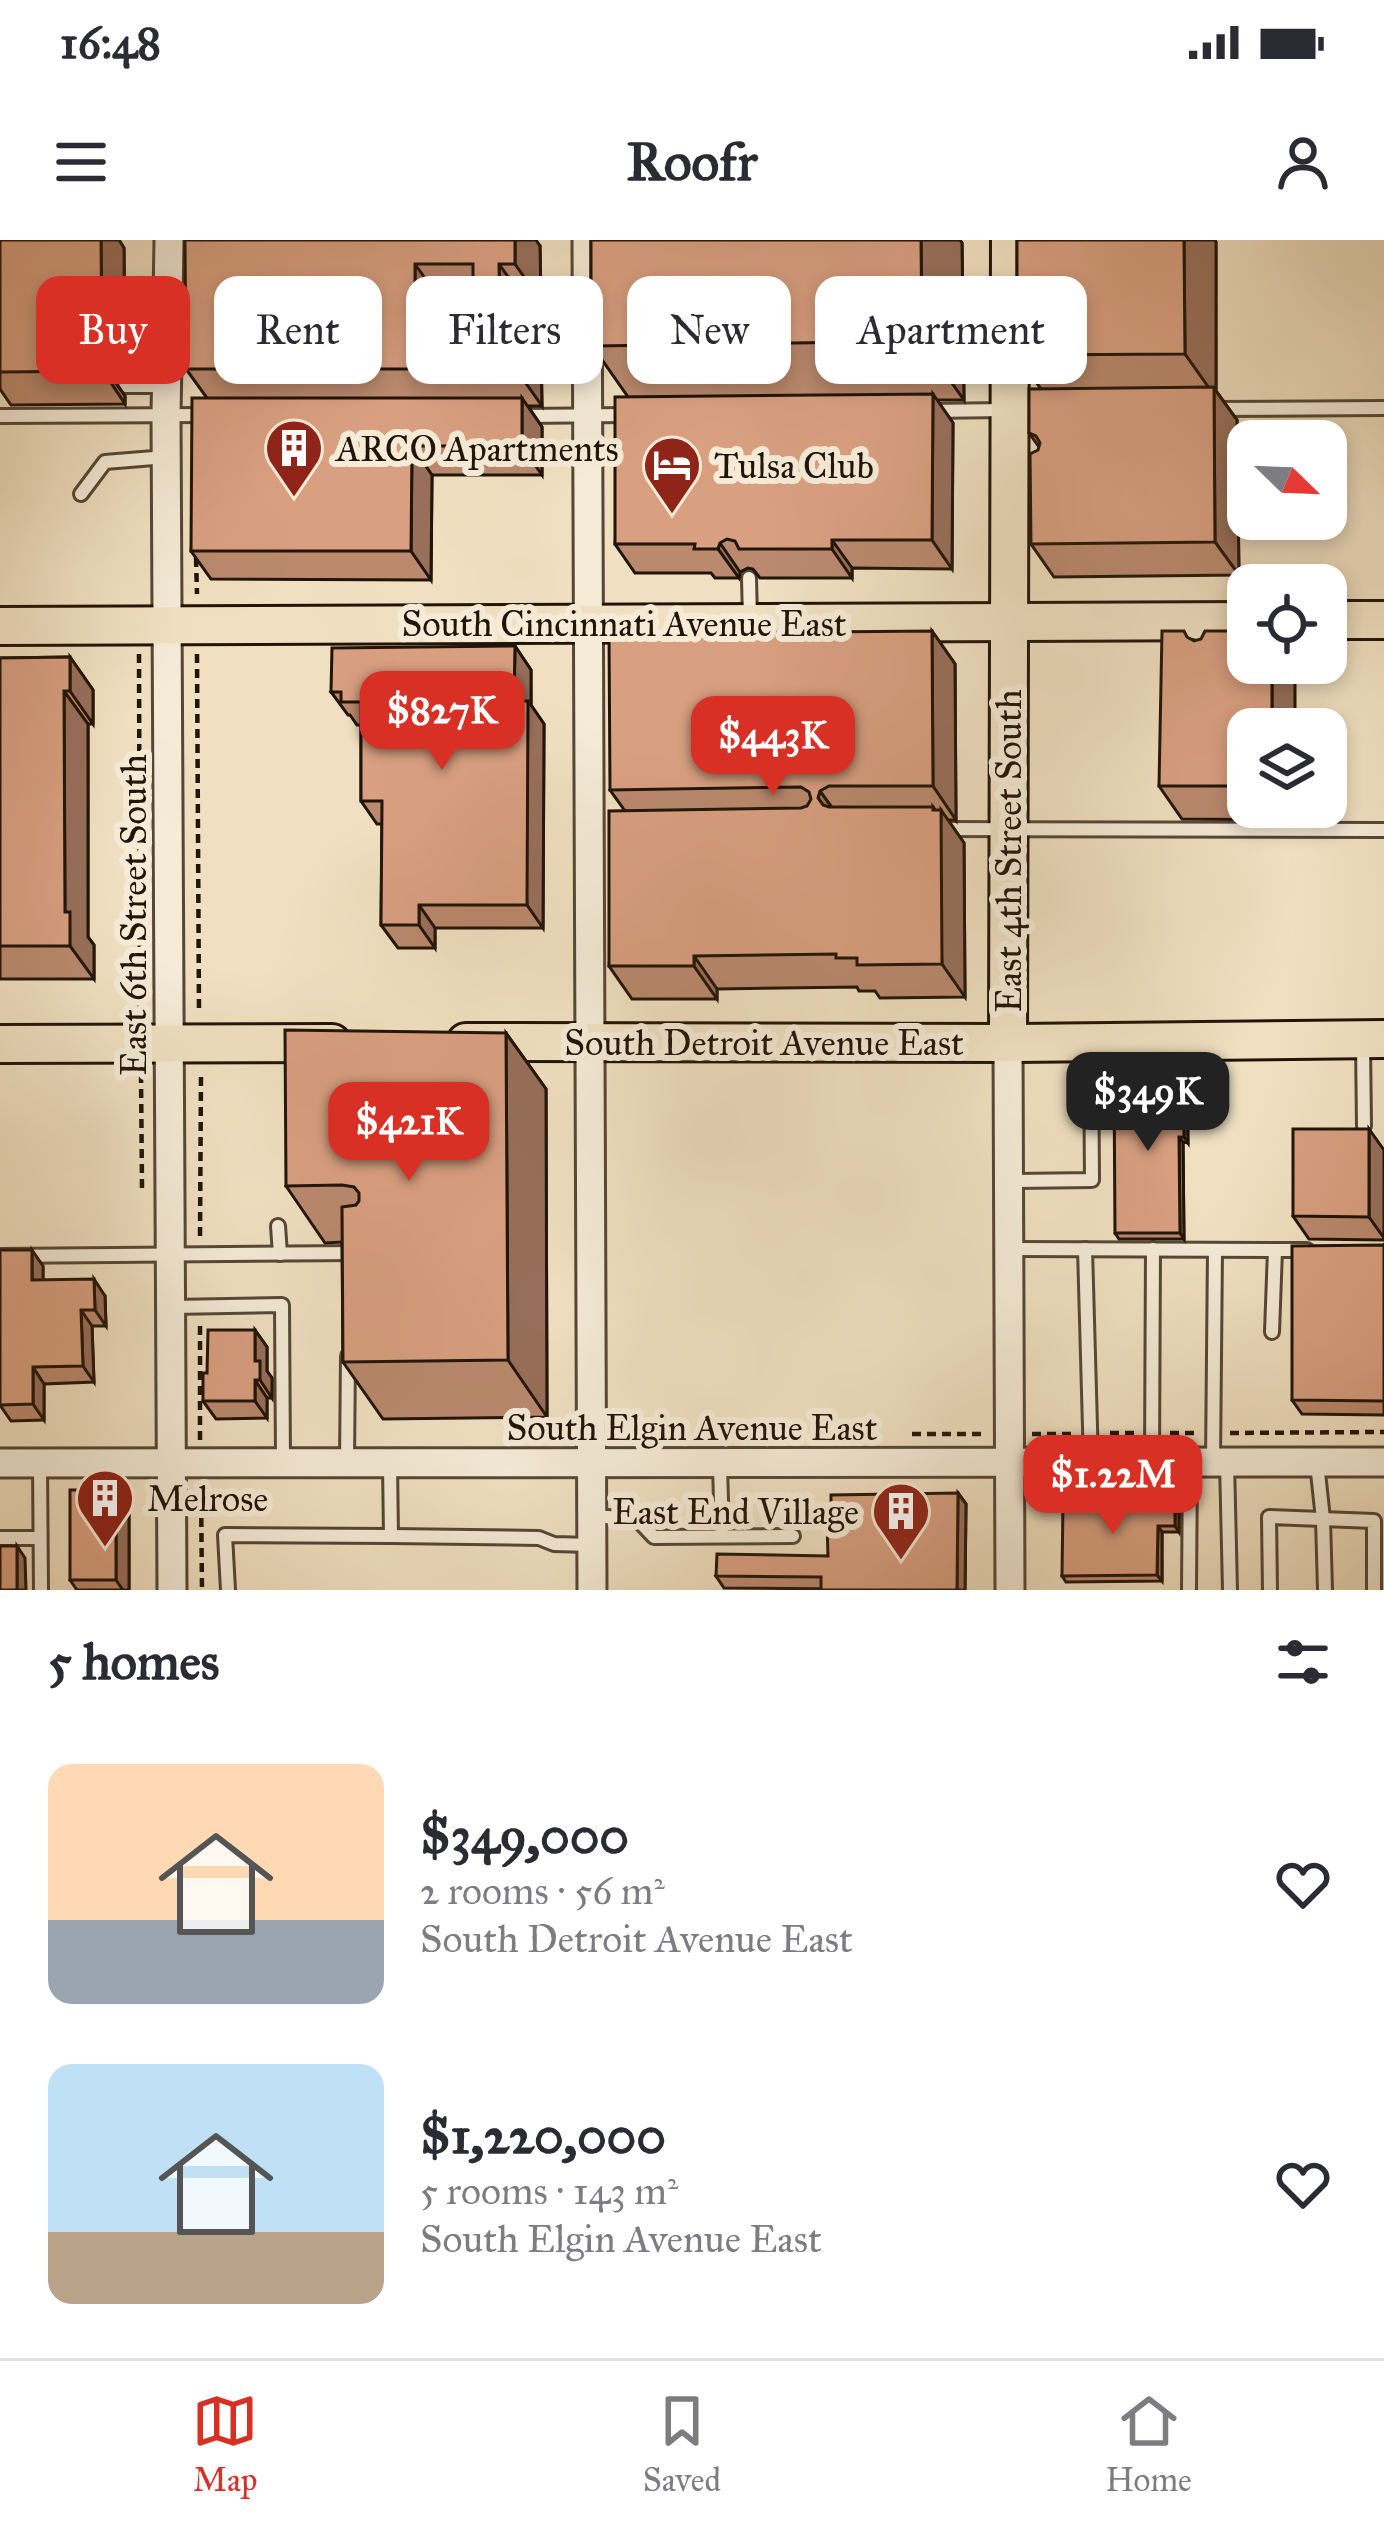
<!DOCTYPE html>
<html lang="en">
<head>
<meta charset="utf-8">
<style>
  :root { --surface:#fff; --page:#f7f7f7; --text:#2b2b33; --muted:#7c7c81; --line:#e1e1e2; --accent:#d93025 }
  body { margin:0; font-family:"IM FELL Great Primer",serif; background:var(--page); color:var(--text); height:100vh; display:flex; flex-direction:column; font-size:45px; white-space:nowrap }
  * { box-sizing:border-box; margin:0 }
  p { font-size:39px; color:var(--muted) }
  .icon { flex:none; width:66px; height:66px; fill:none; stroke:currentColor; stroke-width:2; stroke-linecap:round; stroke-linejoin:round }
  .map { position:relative; height:1350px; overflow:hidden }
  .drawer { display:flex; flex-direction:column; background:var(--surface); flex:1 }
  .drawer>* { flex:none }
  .guide { position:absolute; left:36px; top:36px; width:1314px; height:108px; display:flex; gap:24px }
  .needle { width:78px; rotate:113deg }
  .controls { position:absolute; left:1227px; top:180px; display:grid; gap:24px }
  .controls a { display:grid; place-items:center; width:120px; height:120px; border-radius:24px; background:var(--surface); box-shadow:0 6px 18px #0003; font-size:60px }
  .price { position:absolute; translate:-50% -102px; padding:0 27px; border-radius:24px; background:var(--accent); color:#fff; font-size:39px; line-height:78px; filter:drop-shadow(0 3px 6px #0008) }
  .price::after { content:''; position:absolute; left:50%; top:72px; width:36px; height:27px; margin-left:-18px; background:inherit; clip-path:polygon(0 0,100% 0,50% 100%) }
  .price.on { background:#222; color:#fff }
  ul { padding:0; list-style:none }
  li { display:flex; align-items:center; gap:36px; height:300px; padding:0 48px }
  li span { display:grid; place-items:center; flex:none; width:336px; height:240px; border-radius:24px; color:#555 }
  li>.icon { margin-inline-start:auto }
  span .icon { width:144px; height:144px; fill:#fffc; stroke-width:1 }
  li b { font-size:51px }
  h2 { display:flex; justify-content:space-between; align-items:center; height:144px; padding:0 48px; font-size:51px }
  .pill { padding:0 42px; border-radius:24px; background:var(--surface); box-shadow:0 6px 18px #0003; font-size:42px; line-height:108px }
  .pill.on { background:var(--accent); color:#fff }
  .status { display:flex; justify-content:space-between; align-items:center; height:84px; padding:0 60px; background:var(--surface); direction:ltr }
  .status svg { height:33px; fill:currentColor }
  header { display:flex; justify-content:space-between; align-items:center; height:156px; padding:0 48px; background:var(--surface); font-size:54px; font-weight:800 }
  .tab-bar { display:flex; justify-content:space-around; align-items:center; height:168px; border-top:3px solid var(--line); background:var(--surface); font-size:33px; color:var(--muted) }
  .tab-bar a { display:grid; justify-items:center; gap:6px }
  .tab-bar .on { color:var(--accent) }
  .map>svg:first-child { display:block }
</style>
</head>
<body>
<div class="status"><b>16:48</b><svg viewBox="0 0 49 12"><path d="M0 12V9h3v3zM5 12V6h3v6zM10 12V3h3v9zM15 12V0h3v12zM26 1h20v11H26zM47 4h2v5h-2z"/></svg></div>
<header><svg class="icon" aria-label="menu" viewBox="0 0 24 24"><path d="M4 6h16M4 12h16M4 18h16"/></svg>Roofr<svg class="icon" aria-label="person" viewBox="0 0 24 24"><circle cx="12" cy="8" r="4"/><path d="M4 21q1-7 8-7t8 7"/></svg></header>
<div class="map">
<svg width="1384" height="1350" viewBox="0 0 1384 1350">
  <rect width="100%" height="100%" fill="#f0e0c1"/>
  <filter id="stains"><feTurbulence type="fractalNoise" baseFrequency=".00167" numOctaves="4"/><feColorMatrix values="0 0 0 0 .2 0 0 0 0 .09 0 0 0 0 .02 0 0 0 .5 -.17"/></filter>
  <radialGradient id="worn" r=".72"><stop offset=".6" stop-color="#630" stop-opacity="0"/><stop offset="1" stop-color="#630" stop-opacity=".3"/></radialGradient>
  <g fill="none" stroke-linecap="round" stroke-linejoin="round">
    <g stroke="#554737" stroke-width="18">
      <g id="service">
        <polyline points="125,146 165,146"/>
        <polyline points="1217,169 1384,168"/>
        <polyline points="929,171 1005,170"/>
        <polyline points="0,176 207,175"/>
        <polyline points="521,176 627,175"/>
        <polyline points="81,254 105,222 166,217"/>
        <polyline points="749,338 750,379"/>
        <polyline points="941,589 1384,590"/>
        <polyline points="1363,803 1364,886"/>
        <polyline points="1009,941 1092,940 1091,809"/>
        <polyline points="278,986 280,1014"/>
        <polyline points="1009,1009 1307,1010"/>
        <polyline points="1085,1009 1091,1223"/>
        <polyline points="0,1016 358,1013"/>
        <polyline points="172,1067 282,1065 283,1222"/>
        <polyline points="1272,1092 1275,1010"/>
        <polyline points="1152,1221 1153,1009"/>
        <polyline points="347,1222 348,1116"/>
        <polyline points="1213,1222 1215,1010"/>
        <polyline points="1227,1222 1230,1350"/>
        <polyline points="1317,1223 1323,1279 1325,1350"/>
        <polyline points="40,1224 41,1350"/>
        <polyline points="720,1225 722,1296"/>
        <polyline points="592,1276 637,1279 654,1297 793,1296"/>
        <polyline points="391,1296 539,1298 554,1304 590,1305"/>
        <polyline points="0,1298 40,1298"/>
        <polyline points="228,1350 225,1295 391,1296 390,1224"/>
        <polyline points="1189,1350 1190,1223"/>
        <polyline points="1270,1350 1269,1277 1374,1281 1374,1350"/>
      </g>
    </g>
    <g stroke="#554737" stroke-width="33">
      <g id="tertiary">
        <polyline points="169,0 166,175 172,1350"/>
        <polyline points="587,0 592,1350"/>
        <polyline points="1008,803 1010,1350"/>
        <polyline points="0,1223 1384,1222"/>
      </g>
    </g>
    <g stroke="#211409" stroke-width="42">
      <g id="primary">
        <polyline points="1326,380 1384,380"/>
        <polyline points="0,386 1248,381"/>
        <polyline points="466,802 1008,803 1384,799"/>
        <polyline points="1008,803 1010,0"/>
        <polyline points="0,804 332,803"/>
      </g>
    </g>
    <g stroke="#211409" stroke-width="4.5" stroke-dasharray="9 6" stroke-linecap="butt">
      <polyline points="196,318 197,354"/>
      <polyline points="139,414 140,774"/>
      <polyline points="197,414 199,774"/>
      <polyline points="141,834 142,948"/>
      <polyline points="200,996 201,834"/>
      <polyline points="200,1086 200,1200"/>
      <polyline points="1110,1193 1134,1193"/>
      <polyline points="1170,1193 1194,1193"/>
      <polyline points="1230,1193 1384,1192"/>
      <polyline points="912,1194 984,1194"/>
      <polyline points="1032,1194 1074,1194"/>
      <polyline points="201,1248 202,1350"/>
    </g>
    <use href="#service" stroke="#f5ebd7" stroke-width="12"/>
    <use href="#tertiary" stroke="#f5ebd7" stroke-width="27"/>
    <use href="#primary" stroke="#f0e0c1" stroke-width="36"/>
  </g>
  <g fill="#ba896e" stroke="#211409" stroke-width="3" fill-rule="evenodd">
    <polygon points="0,0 119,0 124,8 125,136 117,140 116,143 125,156 125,164 11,165 0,149"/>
    <path d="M185 0 540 6 541 61H525V86L541 108 542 166H528L542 187V235H432L431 340 211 339 191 311 207 158 186 129ZM441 61H473V74H441Z"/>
    <polygon points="591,0 960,0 962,3 964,160 937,160 953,183 952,329 852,328 852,338 760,338 753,329 748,328 740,332 739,338 715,338 711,333 635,333 615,304 628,157 591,104"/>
    <polygon points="1017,0 1215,0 1216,2 1216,151 1237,180 1239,335 1054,337 1031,304 1039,207 1029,193 1041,149 1017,115"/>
    <polygon points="932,391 955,424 956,580 948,580 964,603 965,757 880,758 875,751 859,751 857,747 717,749 717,759 632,759 609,726 625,571 610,550"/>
    <polygon points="1190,399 1295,424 1248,489 1248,567 1296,567 1296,580 1182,579 1159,546"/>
    <polygon points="515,406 531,430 531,465 544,484 543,688 435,688 435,708 398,708 381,685 382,584 377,584 361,561 361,485 357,485 350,475 348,475 331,452"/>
    <polygon points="70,417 93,450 93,484 88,484 88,697 94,705 94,739 0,739 0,418"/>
    <polygon points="506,793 546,849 547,1177 383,1179 343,1122 342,1002 325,1003 286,946"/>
    <polygon points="1183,837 1187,843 1188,903 1183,902 1184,999 1119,999 1115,993"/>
    <polygon points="1384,910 1384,1000 1309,999 1293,976"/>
    <polygon points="1384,1005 1384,1175 1302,1174 1292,1160"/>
    <polygon points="43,1026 43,1040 105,1056 106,1086 92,1086 94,1142 44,1144 44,1180 11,1181 0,1165"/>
    <polygon points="255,1090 267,1107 267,1131 272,1138 272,1158 267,1158 267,1178 216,1179 203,1161 207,1133"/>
    <polygon points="116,1250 129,1268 129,1350 77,1350 70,1340"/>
    <polygon points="958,1253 966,1264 965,1350 724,1348 716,1336 828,1316"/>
    <polygon points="1179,1268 1179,1292 1162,1292 1162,1341 1066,1342 1062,1336"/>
  </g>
  <g fill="#976f5a" stroke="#211409" stroke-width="3">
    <polygon points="101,0 119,0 124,8 125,136 102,102"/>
    <polygon points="515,0 536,0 540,6 541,61 515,24"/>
    <polygon points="921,0 960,0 962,3 964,160 922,101"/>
    <polygon points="1184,0 1215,0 1216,2 1216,151 1237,180 1239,335 1215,302 1214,155 1185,114"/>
    <polygon points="415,24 441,61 441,111 415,74"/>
    <polygon points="499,24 525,61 525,86 541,108 542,166 516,129 500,71"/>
    <polygon points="93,107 117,140 116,143 125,156 125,164 92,114"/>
    <polygon points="933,154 953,183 952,329 932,300"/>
    <polygon points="522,158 542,187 542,235 522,206"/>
    <polygon points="412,206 432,235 431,340 411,311"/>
    <polygon points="832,300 852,328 852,338 832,309"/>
    <polygon points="720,303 740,332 739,338 718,309"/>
    <polygon points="932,391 955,424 956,580 933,546"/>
    <polygon points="515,406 531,430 531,465 544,484 543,688 527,665 514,461"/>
    <polygon points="70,417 93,450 93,484 70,451"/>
    <polygon points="1272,423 1295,424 1295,489 1272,489"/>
    <polygon points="64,451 88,484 88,697 94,705 94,739 70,706 65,672"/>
    <polygon points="820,551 844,584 846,598 818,558"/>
    <polygon points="933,567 941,578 941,570 964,603 965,757 942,724"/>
    <polygon points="1287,567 1296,567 1296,580"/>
    <polygon points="419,665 435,688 435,708 419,685"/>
    <polygon points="694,716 717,749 717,759 694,726"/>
    <polygon points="506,793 546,849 547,1177 508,1120"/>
    <polygon points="1183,837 1187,843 1188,903 1184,897"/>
    <polygon points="1369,889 1384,910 1384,998 1369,977"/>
    <polygon points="1179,897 1183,902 1184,999 1180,993"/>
    <polygon points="32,1010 43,1026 43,1057 32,1040"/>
    <polygon points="94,1039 105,1056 106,1086 95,1070"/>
    <polygon points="81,1070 92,1086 94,1142 83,1126"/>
    <polygon points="255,1090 267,1107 267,1131 272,1138 272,1158 260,1140 255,1121"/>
    <polygon points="33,1127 44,1144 44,1180 33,1164"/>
    <polygon points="255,1140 267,1158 267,1178 255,1161"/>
    <polygon points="116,1250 129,1268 129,1350 123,1350 116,1340"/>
    <polygon points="958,1253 966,1264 965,1350 957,1350"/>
    <polygon points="1175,1262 1179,1268 1179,1292 1175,1286"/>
    <polygon points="1158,1286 1162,1292 1162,1341 1157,1335"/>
    <polygon points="17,1306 25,1318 26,1350 17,1350"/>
  </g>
  <g fill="#d89f80" stroke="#211409" stroke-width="3" fill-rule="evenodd">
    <polygon points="0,0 101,0 102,102 93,107 92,114 96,121 102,123 101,131 0,132"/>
    <path d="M185 0H515V24H499L500 71H515L516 129H186ZM415 24H473V74H415Z"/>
    <polygon points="591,0 921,0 922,101 594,106 591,104"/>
    <polygon points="1017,0 1184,0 1185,114 1017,115"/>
    <polygon points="1214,147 1215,302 1031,304 1030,214 1038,210 1040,203 1036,196 1029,193 1029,149"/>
    <polygon points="933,154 932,300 832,300 832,309 739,309 735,301 727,299 720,303 718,309 694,309 695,304 615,304 615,157"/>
    <polygon points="192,158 522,158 522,206 412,206 411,311 191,311"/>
    <polygon points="932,391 933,546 829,546 820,551 818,558 823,565 829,567 933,567 933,570 941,570 942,724 857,725 857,718 836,718 836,714 694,716 694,726 609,726 609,571 801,568 807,566 811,559 809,552 801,547 610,550 609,394"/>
    <polygon points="1162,391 1184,391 1187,397 1194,401 1201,399 1205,391 1248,391 1248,423 1272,423 1272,489 1248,489 1248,546 1159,546"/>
    <polygon points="515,406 514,461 528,461 527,665 419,665 419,685 381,685 382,561 361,561 361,462 341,462 341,452 331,452 332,408"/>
    <polygon points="70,417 70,451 64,451 65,672 70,672 70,706 0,706 0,418"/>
    <polygon points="285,790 506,793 508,1120 343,1122 342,967 356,965 359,961 359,953 354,947 342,945 286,946"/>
    <polygon points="1183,837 1184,897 1179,897 1180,993 1115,993 1114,838"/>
    <polygon points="1293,889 1369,889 1369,977 1293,976"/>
    <polygon points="1384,1005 1384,1161 1292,1160 1292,1006"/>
    <polygon points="0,1010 32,1010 32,1040 94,1039 95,1070 81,1070 83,1126 33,1127 33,1164 0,1165"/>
    <polygon points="208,1090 255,1090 255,1121 260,1121 260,1140 255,1140 255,1161 203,1161 203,1133 207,1133"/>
    <rect x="70" y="1250" width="46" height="90"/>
    <polygon points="958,1253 957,1350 821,1350 821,1337 716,1336 717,1314 828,1316 827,1283 831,1278 831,1255"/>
    <polygon points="1063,1262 1175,1262 1175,1286 1158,1286 1157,1335 1062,1336"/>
    <rect x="0" y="1306" width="17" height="44"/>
  </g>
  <defs>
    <g id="building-pin" transform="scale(3)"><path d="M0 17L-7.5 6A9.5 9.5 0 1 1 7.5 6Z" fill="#8f2418" stroke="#f5ebd7"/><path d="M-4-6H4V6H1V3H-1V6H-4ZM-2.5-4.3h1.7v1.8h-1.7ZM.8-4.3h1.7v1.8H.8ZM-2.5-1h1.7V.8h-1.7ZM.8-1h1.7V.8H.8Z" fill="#fff"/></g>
    <g id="hotel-pin" transform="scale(3)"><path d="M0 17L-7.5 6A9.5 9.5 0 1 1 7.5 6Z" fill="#8f2418" stroke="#f5ebd7"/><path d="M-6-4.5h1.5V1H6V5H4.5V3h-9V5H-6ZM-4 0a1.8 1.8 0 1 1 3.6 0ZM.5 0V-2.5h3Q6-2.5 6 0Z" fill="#fff"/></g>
  </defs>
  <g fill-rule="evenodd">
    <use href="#building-pin" x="294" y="208"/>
    <use href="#hotel-pin" x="672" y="225"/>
    <use href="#building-pin" x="105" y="1258"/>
    <use href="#building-pin" x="901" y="1271"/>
  </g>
  <g text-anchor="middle" stroke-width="12" stroke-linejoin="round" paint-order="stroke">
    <g font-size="36" fill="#211409" stroke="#f5ebd7" text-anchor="start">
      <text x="336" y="221">ARCO Apartments</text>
      <text x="714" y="238">Tulsa Club</text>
      <text x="147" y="1271">Melrose</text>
      <text x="859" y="1284" text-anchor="end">East End Village</text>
    </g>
    <g font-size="36" fill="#211409" stroke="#f5ebd7">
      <text x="624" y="396">South Cincinnati Avenue East</text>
      <text transform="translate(1008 611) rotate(-90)" y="13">East 4th Street South</text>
      <text transform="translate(133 675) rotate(-90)" y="13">East 6th Street South</text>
      <text x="764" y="815">South Detroit Avenue East</text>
      <text x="692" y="1200">South Elgin Avenue East</text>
    </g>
  </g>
  <rect width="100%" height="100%" filter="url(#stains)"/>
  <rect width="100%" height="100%" fill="url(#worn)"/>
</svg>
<div class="controls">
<a><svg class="needle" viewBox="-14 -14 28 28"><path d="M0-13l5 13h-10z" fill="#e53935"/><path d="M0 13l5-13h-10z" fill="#7c7c81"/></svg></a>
<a><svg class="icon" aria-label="locate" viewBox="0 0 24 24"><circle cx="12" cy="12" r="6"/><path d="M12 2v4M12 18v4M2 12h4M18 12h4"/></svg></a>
<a><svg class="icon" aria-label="layers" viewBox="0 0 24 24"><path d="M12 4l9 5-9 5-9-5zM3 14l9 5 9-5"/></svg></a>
</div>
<b class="price" style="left:442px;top:533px">$827K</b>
<b class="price" style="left:773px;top:558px">$443K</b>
<b class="price on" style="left:1148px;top:914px">$349K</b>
<b class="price" style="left:409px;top:944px">$421K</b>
<b class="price" style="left:1113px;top:1297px">$1.22M</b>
<div class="guide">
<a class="pill on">Buy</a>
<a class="pill">Rent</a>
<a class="pill">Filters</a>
<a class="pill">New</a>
<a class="pill">Apartment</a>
</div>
</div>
<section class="drawer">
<h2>5 homes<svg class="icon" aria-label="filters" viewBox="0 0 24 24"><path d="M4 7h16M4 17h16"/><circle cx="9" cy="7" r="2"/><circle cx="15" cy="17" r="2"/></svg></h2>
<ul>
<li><span style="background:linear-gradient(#ffd9b3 65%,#9aa5b1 0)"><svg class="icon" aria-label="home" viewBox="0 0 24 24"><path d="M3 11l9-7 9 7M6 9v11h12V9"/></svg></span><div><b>$349,000</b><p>2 rooms · 56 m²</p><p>South Detroit Avenue East</p></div><svg class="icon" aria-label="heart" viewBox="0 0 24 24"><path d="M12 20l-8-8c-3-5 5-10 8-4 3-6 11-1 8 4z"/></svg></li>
<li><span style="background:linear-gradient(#bfe0f5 70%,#b9a48a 0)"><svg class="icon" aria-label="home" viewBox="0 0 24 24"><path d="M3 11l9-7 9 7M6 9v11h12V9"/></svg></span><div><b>$1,220,000</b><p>5 rooms · 143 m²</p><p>South Elgin Avenue East</p></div><svg class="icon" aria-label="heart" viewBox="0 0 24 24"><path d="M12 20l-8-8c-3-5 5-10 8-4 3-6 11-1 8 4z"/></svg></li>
</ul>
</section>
<nav class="tab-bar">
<a class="on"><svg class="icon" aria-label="map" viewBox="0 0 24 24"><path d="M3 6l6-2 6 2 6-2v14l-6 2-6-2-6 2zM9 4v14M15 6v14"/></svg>Map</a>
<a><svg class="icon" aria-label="saved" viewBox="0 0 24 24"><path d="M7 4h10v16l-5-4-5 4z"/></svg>Saved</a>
<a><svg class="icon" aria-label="home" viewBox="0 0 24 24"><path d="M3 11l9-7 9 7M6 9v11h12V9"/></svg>Home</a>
</nav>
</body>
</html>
